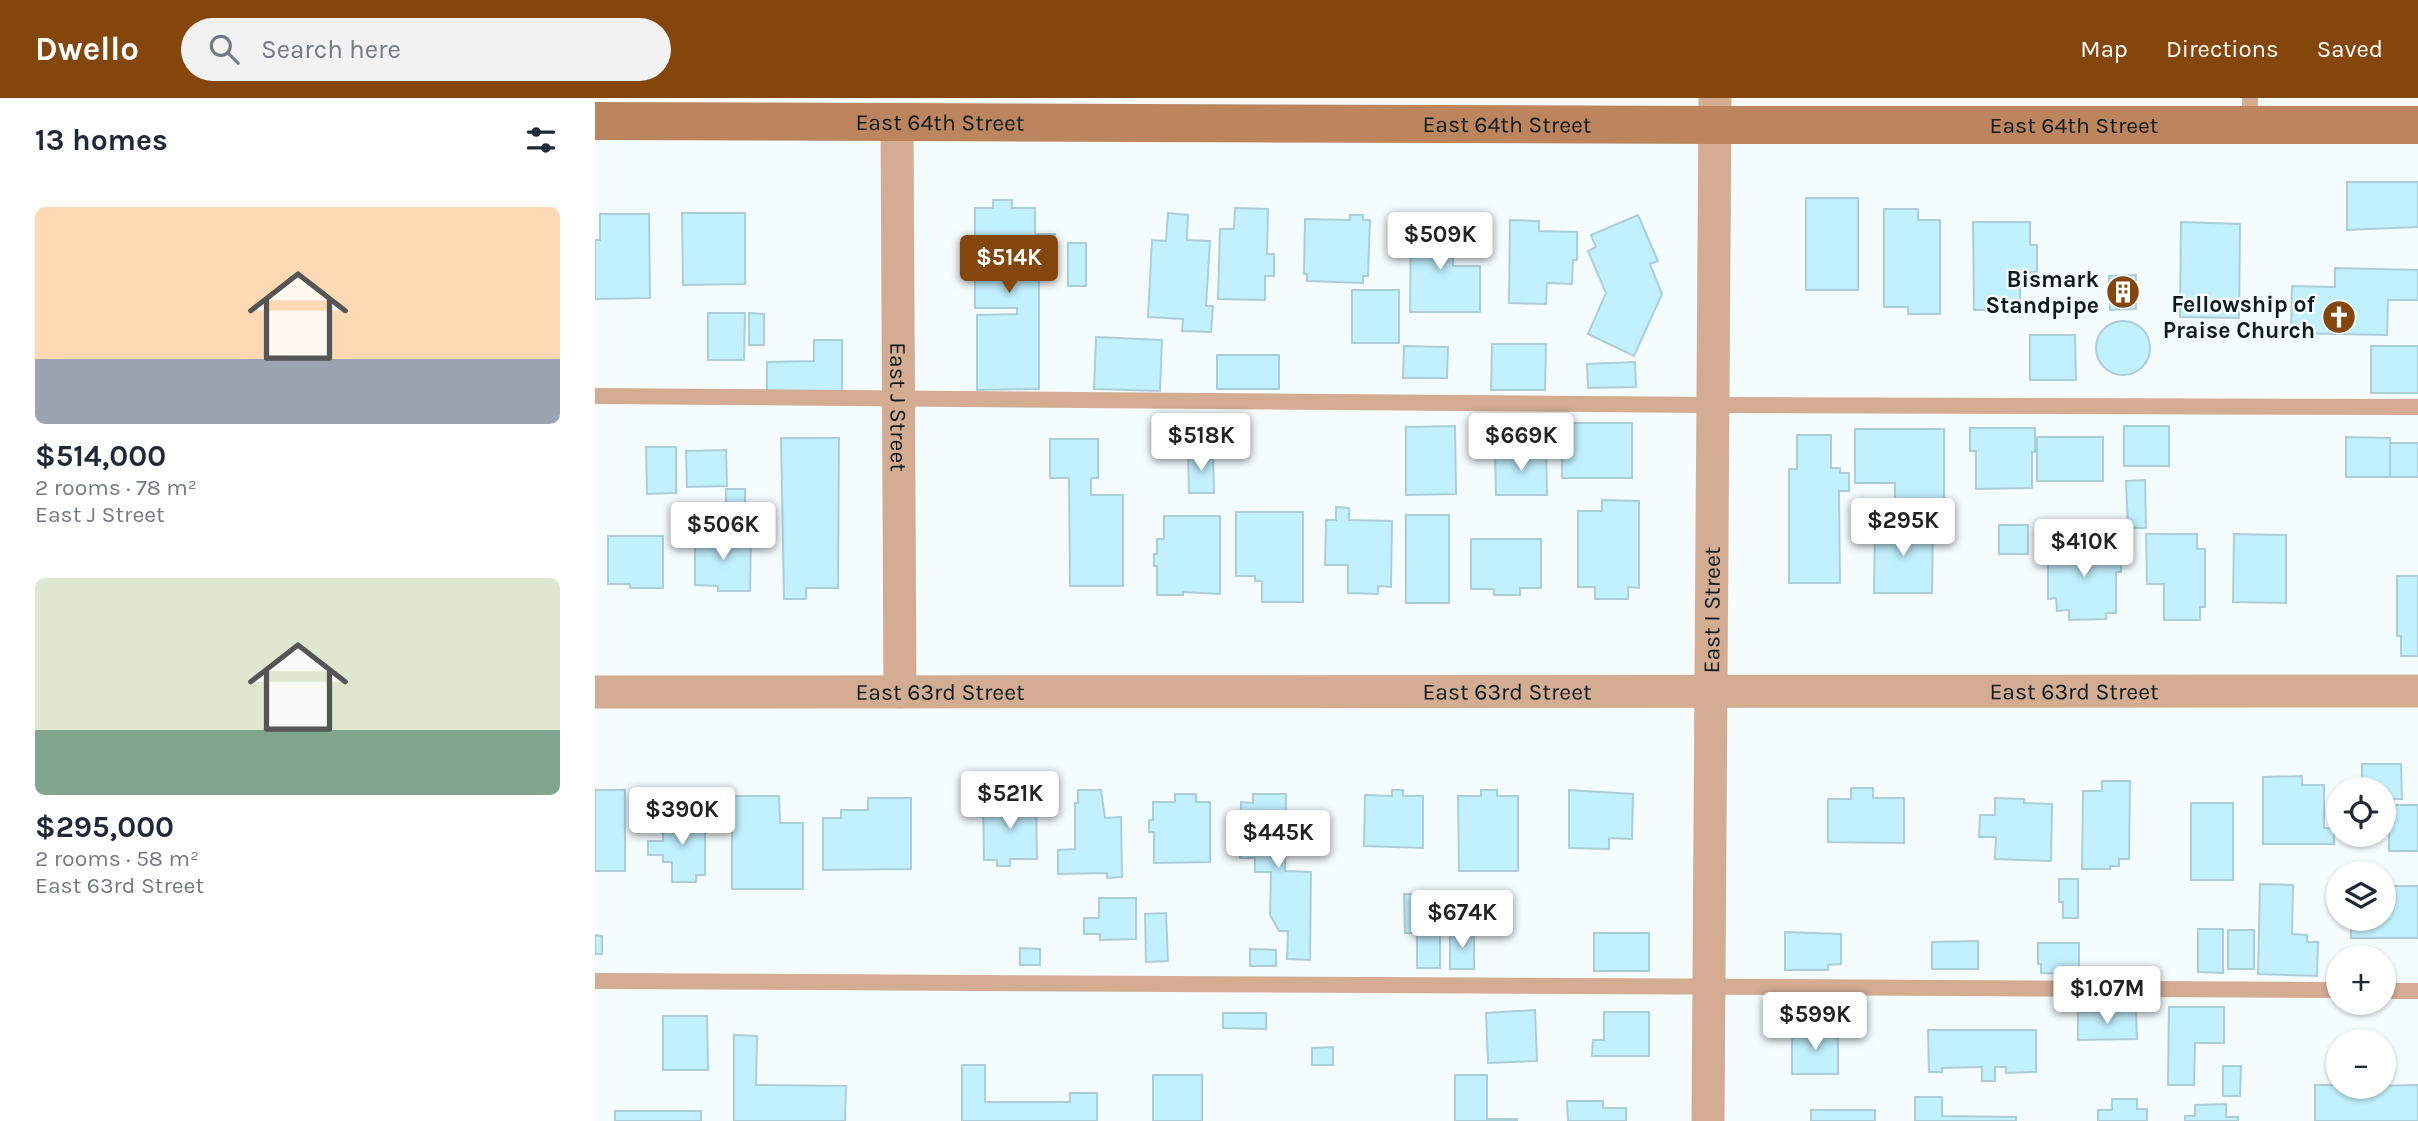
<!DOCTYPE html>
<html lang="en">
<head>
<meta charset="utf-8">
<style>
  :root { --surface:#fff; --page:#f2f2f3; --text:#1f2937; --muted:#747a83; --accent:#85460b }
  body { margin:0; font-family:Karla,sans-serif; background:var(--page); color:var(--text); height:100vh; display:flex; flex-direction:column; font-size:26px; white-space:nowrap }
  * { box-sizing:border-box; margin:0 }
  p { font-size:23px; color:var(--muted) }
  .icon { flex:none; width:38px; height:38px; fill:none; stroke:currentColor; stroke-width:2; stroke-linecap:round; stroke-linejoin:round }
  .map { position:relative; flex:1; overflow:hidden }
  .drawer { display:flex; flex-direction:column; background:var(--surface); width:595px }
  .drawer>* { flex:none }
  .buttons { position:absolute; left:1731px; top:679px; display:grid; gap:14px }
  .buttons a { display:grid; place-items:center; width:70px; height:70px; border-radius:50%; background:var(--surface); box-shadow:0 2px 5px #0004; font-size:35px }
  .price { position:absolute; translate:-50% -60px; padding:0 16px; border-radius:7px; background:#fff; color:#222; font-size:23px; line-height:46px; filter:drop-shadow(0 2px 4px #0008) }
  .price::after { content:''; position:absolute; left:50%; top:42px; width:21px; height:16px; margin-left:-10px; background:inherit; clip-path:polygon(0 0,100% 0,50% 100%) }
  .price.active { background:var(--accent); color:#fff }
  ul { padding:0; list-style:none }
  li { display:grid; align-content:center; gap:14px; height:371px; padding:0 35px }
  li span { display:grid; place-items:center; height:217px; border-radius:10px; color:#555 }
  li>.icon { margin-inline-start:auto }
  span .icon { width:126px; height:126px; fill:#fffc; stroke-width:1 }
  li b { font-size:30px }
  h2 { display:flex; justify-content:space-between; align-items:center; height:84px; padding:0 35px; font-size:30px }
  header { display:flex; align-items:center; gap:42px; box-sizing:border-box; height:98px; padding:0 35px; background:var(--accent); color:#fff }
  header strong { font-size:33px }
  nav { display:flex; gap:38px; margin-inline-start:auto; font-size:24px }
  .search { width:490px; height:63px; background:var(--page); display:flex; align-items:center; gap:18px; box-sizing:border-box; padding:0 24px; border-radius:38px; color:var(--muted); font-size:26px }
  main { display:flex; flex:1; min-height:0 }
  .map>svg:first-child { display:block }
</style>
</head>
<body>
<header>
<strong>Dwello</strong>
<div class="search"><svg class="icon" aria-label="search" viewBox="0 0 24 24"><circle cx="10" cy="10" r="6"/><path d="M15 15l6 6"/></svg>Search here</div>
<nav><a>Map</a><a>Directions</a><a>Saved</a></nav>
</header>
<main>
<section class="drawer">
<h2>13 homes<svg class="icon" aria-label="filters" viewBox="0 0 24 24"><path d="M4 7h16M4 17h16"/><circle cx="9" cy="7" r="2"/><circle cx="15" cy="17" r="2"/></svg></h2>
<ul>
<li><span style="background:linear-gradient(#ffd9b3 70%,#9aa5b1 0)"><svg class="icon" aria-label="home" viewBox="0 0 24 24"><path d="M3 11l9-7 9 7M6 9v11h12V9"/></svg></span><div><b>$514,000</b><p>2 rooms · 78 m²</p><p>East J Street</p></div></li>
<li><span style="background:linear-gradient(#dfe7d0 70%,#7fa58c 0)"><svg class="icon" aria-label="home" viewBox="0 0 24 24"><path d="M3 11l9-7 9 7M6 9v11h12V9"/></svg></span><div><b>$295,000</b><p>2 rooms · 58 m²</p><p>East 63rd Street</p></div></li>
</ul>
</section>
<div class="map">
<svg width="1823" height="1023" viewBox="0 0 1823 1023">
  <rect width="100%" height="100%" fill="#f5fcfe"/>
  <g fill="#c1f0fe" stroke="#acced9" stroke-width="2">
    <polygon points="1752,84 1823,84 1823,129 1752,132"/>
    <rect x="1211" y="100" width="52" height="92"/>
    <polygon points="398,102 417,102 417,110 440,110 440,136 460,136 461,165 444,166 444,291 382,292 382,217 422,216 422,210 380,210 380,110 398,110"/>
    <polygon points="640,110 673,111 672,156 679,156 679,178 670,178 670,202 623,201 625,131 639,131"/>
    <polygon points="1289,111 1323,111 1323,122 1345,122 1345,216 1313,216 1313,209 1289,209"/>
    <polygon points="87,115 150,115 150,186 88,187"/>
    <polygon points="573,115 593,117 592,142 615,143 611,208 618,208 616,234 587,233 588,221 553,219 557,142 571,143"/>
    <polygon points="5,116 54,116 55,200 0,201 0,142 5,142"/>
    <polygon points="755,117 768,117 768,122 775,122 773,178 768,178 768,185 712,183 712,176 709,176 710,121 755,122"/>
    <polygon points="1043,117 1063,163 1055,166 1067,196 1039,258 993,236 1011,195 993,153 1001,149 996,137"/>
    <polygon points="915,122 944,123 944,133 982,134 982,162 978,162 977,186 952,185 951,206 914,205"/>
    <polygon points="816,123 858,123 858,168 885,168 885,214 815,214"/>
    <polygon points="1378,124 1435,124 1435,147 1442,147 1442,174 1425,174 1425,212 1379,212"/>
    <polygon points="1586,124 1645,126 1644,220 1585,219"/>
    <rect x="473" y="145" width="18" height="43"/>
    <polygon points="1740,170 1823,172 1823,202 1793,202 1792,237 1696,235 1697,188 1740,189"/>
    <polygon points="1541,177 1541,211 1515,212 1514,178"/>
    <rect x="757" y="192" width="47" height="53"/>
    <polygon points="113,215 150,215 149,262 113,262"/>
    <polygon points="154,215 169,216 169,247 154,247"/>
    <circle cx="1528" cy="250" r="27"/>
    <polygon points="1435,237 1480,237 1481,282 1435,282"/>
    <polygon points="501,239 567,242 565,293 499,291"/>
    <polygon points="219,242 247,242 247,295 172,294 172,264 219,263"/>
    <polygon points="897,246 951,246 950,292 896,292"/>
    <polygon points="809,248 853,249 852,280 808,280"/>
    <rect x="1776" y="248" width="47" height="47"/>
    <rect x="622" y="257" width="62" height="34"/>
    <polygon points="1040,264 1041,289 993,290 992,266"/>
    <rect x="967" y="325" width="70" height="55"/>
    <polygon points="860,328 861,396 811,397 811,329"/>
    <rect x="1529" y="328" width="45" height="40"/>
    <polygon points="1375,330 1440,330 1440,354 1437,354 1437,390 1381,391 1381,353 1375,353"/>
    <polygon points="1260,331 1349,331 1349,405 1300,405 1300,385 1260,385"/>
    <polygon points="1202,337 1236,337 1236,370 1245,370 1245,375 1254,375 1254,393 1244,393 1245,485 1194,485 1194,371 1202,371"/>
    <rect x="1442" y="339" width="66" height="44"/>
    <polygon points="1751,339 1795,340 1795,379 1751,379"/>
    <polygon points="186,340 244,340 243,490 211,490 211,501 189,501"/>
    <polygon points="455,341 503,341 503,380 496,380 496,397 528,397 528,488 475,488 474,380 455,380"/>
    <rect x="1795" y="345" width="28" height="34"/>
    <polygon points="51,349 81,349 81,395 52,396"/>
    <polygon points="131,352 132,388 92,389 91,353"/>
    <polygon points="900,353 951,353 952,397 901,397"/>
    <polygon points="618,355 619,395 594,395 593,356"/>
    <polygon points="1550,382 1551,430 1533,430 1531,383"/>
    <rect x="131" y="391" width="19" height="34"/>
    <polygon points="1007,402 1044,403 1044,490 1033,489 1033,501 1000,501 1000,489 983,489 983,413 1007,413"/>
    <polygon points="741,409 754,410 754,422 797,423 796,489 783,488 783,496 753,495 753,467 730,467 731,422 741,422"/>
    <polygon points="641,414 708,414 708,504 667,504 667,483 660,483 660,478 641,478"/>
    <rect x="811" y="417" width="43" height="88"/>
    <polygon points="569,418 625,418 625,496 588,494 588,497 562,497 562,468 559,468 559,456 562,456 562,441 569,441"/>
    <polygon points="1280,424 1338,425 1337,495 1279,495"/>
    <rect x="1404" y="427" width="29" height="29"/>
    <polygon points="1551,436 1602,436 1602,451 1610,451 1610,509 1605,509 1605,522 1569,522 1569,486 1552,486"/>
    <polygon points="1639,436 1691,437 1691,505 1638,504"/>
    <polygon points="100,437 156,438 155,493 123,493 123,488 100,487"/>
    <polygon points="13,438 68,438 68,490 35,490 35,486 13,486"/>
    <polygon points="876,441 946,441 946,490 925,490 925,497 899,497 899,491 876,491"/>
    <polygon points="1459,443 1508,443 1508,451 1525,450 1526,474 1521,474 1521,515 1511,515 1511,521 1474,522 1474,512 1462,513 1461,500 1453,501 1453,466 1459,466"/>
    <polygon points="1802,478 1823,478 1823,558 1806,558 1806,538 1802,538"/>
    <polygon points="1767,666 1806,666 1807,701 1788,701 1788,691 1767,691"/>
    <polygon points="1707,678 1707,687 1729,687 1729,730 1739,730 1739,746 1668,746 1668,679"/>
    <polygon points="1507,683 1535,683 1534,761 1524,761 1524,768 1515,768 1515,771 1487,771 1488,693 1507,693"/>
    <polygon points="1256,690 1278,690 1278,700 1309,700 1309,745 1233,744 1233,701 1256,701"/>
    <rect x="0" y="692" width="30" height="81"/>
    <polygon points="483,692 506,692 510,720 526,719 527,779 512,780 512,775 463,776 463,752 480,751 480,705 483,705"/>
    <polygon points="797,692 808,692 808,698 828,698 828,750 769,748 770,697 797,698"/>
    <polygon points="886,692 902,692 902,698 923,698 923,773 864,773 863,698 886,698"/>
    <polygon points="974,692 1038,696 1037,741 1014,740 1014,751 974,750"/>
    <polygon points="580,696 601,696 601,704 615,704 615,764 559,765 559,734 554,734 554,722 558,722 558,704 580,704"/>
    <polygon points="658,696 691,696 690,773 716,774 715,862 692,861 693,833 684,833 675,817 676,774 660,774 660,760 645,760 646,704 658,705"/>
    <polygon points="137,698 184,698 185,725 208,725 208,791 137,791"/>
    <polygon points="273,700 316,700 316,771 228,772 228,720 246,720 246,712 273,712"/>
    <polygon points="1400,700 1429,701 1429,705 1457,706 1456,763 1400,761 1401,739 1384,739 1385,717 1400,717"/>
    <polygon points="441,702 442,761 415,761 415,768 402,768 402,762 389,762 388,703"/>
    <rect x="1596" y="705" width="42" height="77"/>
    <polygon points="1788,707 1823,707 1823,753 1794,753 1794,735 1788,735"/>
    <polygon points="75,712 101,712 101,734 110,734 110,777 101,777 101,784 77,784 77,764 68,764 68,757 53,757 53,743 68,743 68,734 75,734"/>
    <polygon points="1464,781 1483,781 1483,820 1468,820 1468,804 1464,804"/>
    <polygon points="1665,786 1698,787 1697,836 1712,837 1712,844 1723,844 1722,878 1663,876"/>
    <polygon points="1788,788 1823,788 1823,840 1756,840 1756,821 1788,821"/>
    <polygon points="809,796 845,796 845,835 810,835"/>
    <polygon points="504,800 541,800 541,841 505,842 505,836 489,836 489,820 504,820"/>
    <polygon points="571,815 573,863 551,864 550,816"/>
    <polygon points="1603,831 1628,831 1628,875 1603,874"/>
    <rect x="1633" y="832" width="26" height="39"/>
    <rect x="855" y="834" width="24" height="37"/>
    <polygon points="1190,834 1246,836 1246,866 1233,867 1233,872 1190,872"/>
    <rect x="822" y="835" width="23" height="35"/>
    <rect x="999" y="835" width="55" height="38"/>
    <polygon points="0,837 7,838 7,856 0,856"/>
    <polygon points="1383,843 1383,871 1337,871 1337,844"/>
    <polygon points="1443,845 1484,845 1484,876 1446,875 1446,866 1443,866"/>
    <polygon points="425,850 445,851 445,867 425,867"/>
    <polygon points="1757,850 1777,850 1777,859 1756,859"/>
    <polygon points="655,851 681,852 681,868 655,868"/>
    <polygon points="1574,909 1629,909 1629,945 1600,945 1599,987 1573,987"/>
    <polygon points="940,912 942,963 893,965 891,915"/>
    <polygon points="1541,913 1542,941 1483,942 1483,914"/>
    <polygon points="1009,914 1054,914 1054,958 997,958 998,942 1009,942"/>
    <polygon points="628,915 671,915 671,931 628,930"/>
    <polygon points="68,918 112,918 113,972 68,972"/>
    <polygon points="1243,932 1243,976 1197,976 1197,933"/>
    <polygon points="1333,932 1441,932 1441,974 1411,975 1411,969 1400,969 1400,983 1387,983 1387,969 1347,970 1347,974 1334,974"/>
    <polygon points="139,937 162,938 161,987 251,988 250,1023 139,1023"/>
    <polygon points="738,949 738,967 717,967 717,950"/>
    <polygon points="367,967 390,967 390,1004 475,1004 475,995 502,995 502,1023 367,1023"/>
    <polygon points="1628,968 1646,968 1645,998 1628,998"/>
    <rect x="558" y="977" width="49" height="46"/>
    <polygon points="860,977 892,977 892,1021 922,1021 922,1023 860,1023"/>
    <polygon points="1720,987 1743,987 1743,989 1823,987 1823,1023 1720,1023"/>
    <polygon points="1320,999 1347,999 1347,1018 1421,1019 1421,1023 1320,1023"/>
    <polygon points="1517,1001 1542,1001 1542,1011 1552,1011 1552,1023 1503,1023 1503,1012 1517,1012"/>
    <polygon points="972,1003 1008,1003 1008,1010 1031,1010 1031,1023 973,1023"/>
    <polygon points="1631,1006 1631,1019 1643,1019 1643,1023 1590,1023 1590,1018 1600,1018 1600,1007"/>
    <rect x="1216" y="1012" width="64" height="11"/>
    <rect x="20" y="1013" width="86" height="10"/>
  </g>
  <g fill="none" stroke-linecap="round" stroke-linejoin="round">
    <g stroke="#d3ac92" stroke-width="16">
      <polyline points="1655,0 1655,27"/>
      <polyline points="0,298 1117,307 1823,309"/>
      <polyline points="0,883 1743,892"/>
      <polyline points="1788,893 1823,893"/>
    </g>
    <g stroke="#d3ac92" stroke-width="33">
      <path id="s1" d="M302 24 305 594"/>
      <path id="s2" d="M0 594 1823 593"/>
      <path id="s3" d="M1113 1023 1120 0"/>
    </g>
    <path stroke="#bd855e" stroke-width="38" id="s4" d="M0 23 1119 27H1823"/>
  </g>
  <defs>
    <g id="building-disc" transform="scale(1.75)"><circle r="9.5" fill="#85460b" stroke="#f5fcfe"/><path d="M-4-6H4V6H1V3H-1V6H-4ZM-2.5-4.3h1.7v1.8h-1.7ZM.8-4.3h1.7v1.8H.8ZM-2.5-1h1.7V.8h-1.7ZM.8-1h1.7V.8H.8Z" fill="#fff"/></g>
    <g id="church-disc" transform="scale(1.75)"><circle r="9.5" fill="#85460b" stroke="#f5fcfe"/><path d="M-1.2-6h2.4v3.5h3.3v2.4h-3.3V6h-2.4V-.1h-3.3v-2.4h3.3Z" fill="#fff"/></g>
  </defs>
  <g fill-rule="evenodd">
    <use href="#building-disc" x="1528" y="194"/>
    <use href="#church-disc" x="1744" y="219"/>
  </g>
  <g text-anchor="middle" stroke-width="5" stroke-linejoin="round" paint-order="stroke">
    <g font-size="23" fill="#0e1b1f" stroke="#f5fcfe">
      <text dy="8" stroke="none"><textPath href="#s4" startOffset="345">East 64th Street</textPath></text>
      <text dy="8" stroke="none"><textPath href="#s4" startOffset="912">East 64th Street</textPath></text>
      <text dy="8" stroke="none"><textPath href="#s4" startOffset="1479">East 64th Street</textPath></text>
      <text dy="8" stroke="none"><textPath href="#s1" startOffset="285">East J Street</textPath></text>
      <text dy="8" stroke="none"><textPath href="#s3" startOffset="511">East I Street</textPath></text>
      <text dy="8" stroke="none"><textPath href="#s2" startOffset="345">East 63rd Street</textPath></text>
      <text dy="8" stroke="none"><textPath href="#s2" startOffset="912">East 63rd Street</textPath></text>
      <text dy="8" stroke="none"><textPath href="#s2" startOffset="1479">East 63rd Street</textPath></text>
    </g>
    <g font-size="23" font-weight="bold" fill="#0e1b1f" stroke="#f5fcfe" text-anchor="end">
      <text x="1504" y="189">Bismark<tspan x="1504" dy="26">Standpipe</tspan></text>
      <text x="1720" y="214">Fellowship of<tspan x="1720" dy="26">Praise Church</tspan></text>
    </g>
  </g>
</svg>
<div class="buttons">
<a><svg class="icon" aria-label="locate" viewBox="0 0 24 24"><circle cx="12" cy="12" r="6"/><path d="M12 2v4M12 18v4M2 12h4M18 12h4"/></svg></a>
<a><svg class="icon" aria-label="layers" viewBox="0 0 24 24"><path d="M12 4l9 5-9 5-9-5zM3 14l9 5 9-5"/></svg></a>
<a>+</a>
<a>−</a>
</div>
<b class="price" style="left:845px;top:174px">$509K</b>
<b class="price active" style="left:414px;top:197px">$514K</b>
<b class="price" style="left:606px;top:375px">$518K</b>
<b class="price" style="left:926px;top:375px">$669K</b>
<b class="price" style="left:1308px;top:460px">$295K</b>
<b class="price" style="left:128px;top:464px">$506K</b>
<b class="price" style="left:1489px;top:481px">$410K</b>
<b class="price" style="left:415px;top:733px">$521K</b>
<b class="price" style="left:87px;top:749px">$390K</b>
<b class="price" style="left:683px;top:772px">$445K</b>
<b class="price" style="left:867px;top:852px">$674K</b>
<b class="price" style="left:1512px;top:928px">$1.07M</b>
<b class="price" style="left:1220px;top:954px">$599K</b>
</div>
</main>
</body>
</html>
